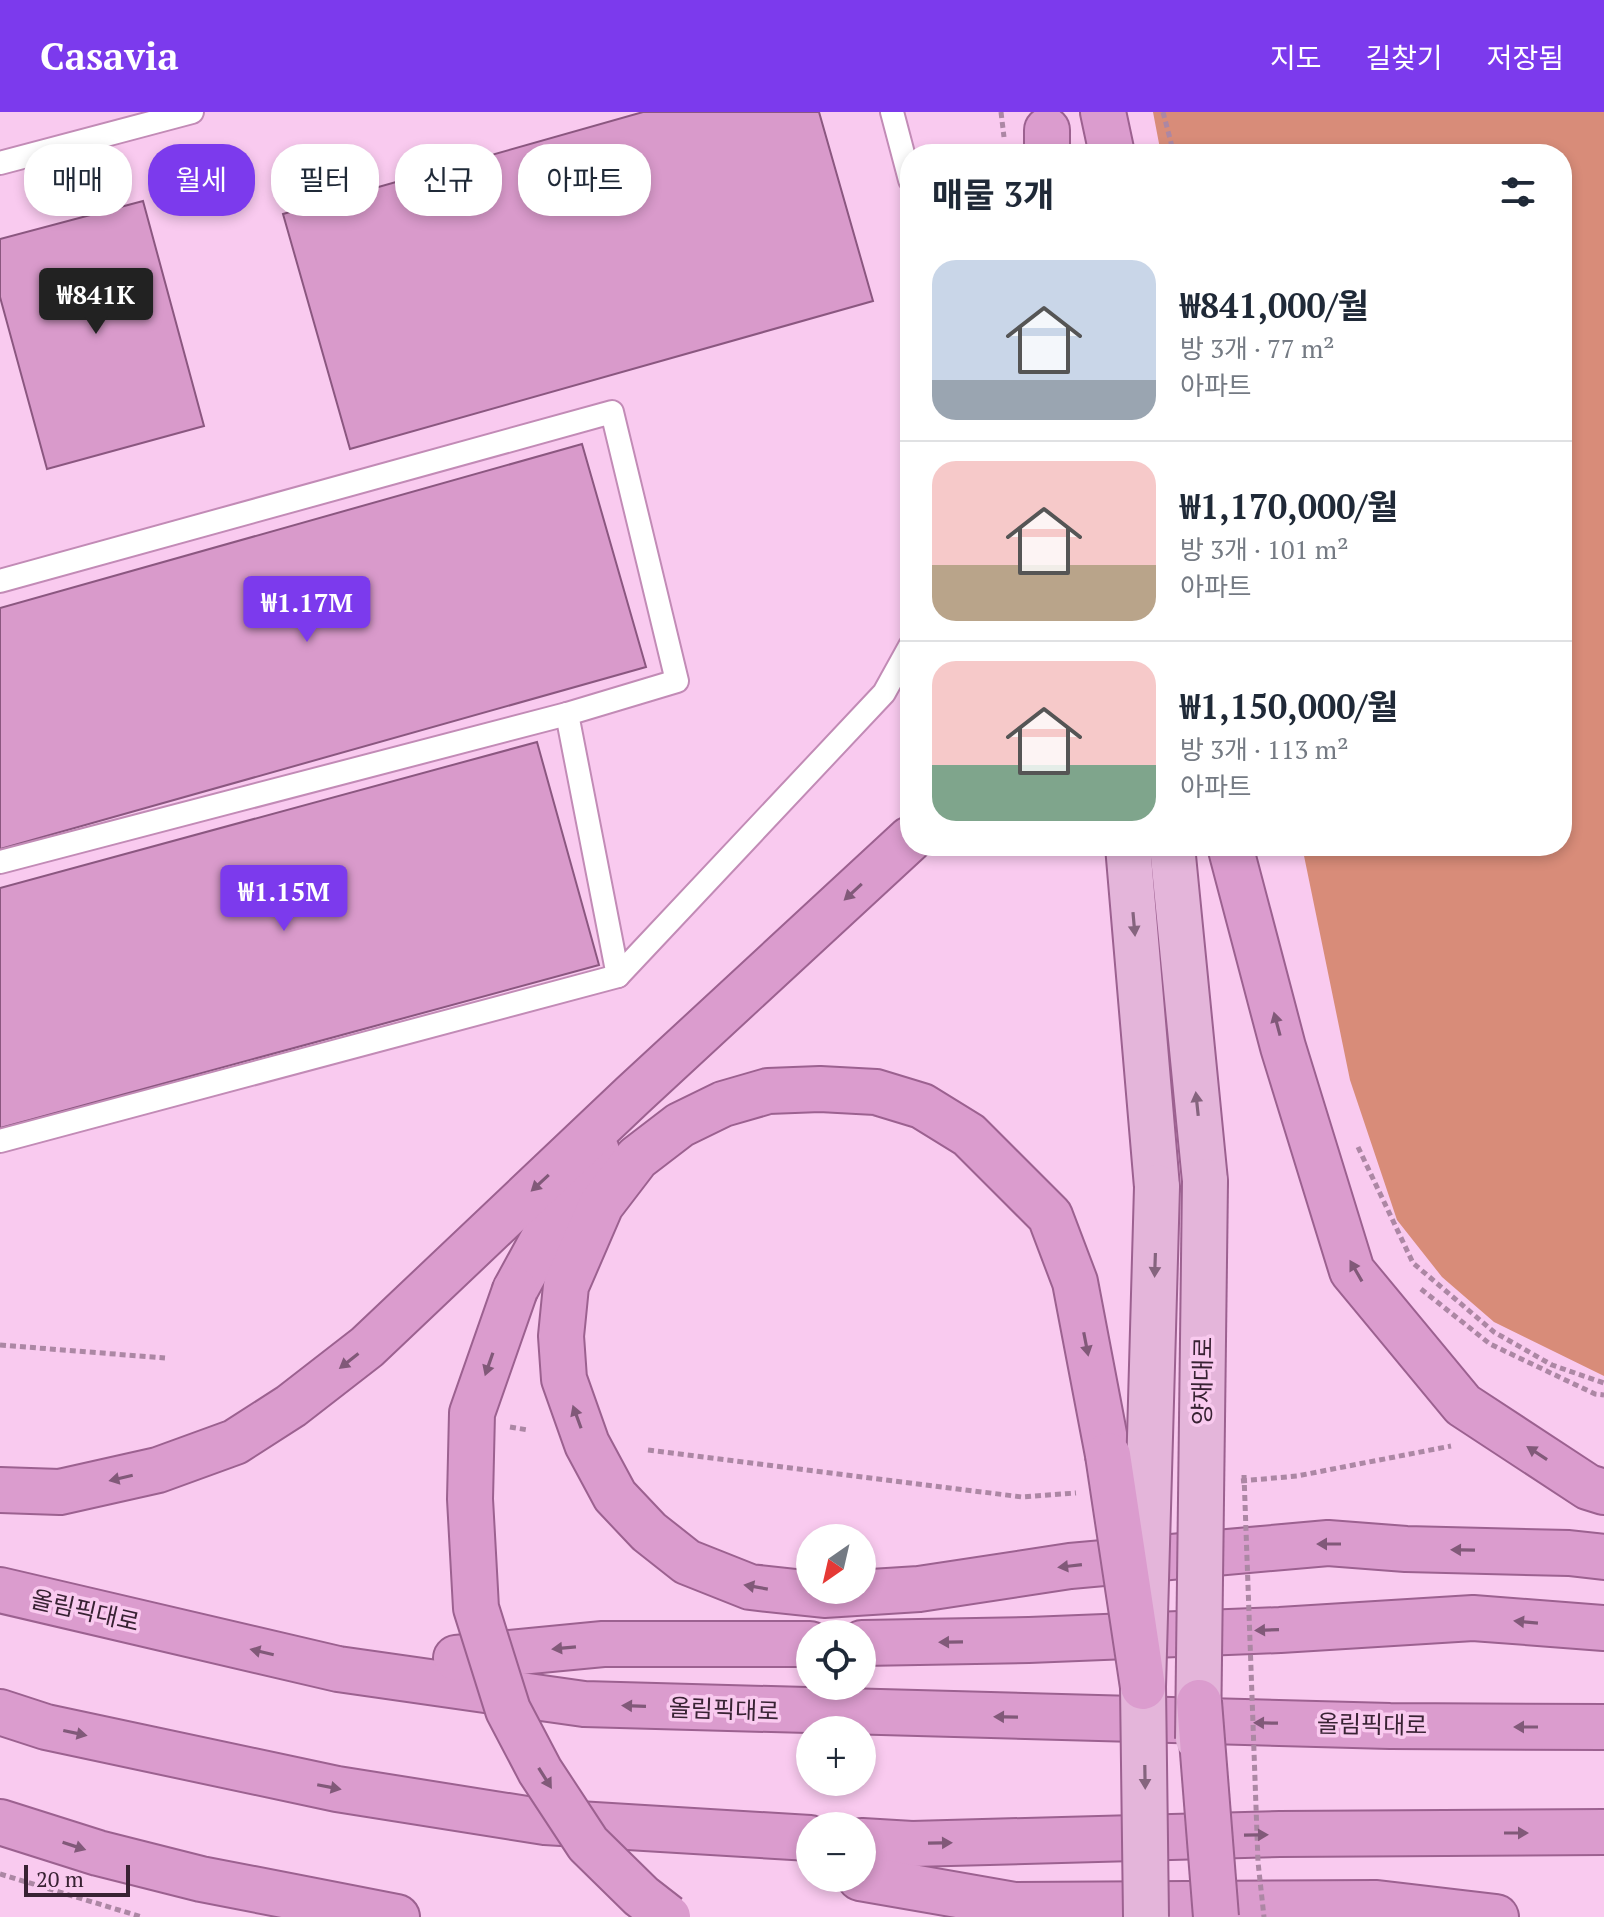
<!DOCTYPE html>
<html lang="ko">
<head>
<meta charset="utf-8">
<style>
  :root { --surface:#fff; --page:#f6f6f7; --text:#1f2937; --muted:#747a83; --line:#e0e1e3; --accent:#7c3aed }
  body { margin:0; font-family:"PT Serif","Noto Sans KR",serif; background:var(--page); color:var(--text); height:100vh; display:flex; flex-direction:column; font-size:30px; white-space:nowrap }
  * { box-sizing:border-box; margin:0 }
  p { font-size:26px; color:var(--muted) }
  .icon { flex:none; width:44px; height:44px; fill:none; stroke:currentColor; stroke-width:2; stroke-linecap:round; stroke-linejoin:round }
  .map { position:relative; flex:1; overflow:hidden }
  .side { position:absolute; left:900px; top:32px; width:672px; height:712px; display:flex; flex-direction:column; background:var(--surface); border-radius:32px; box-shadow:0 4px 12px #0003 }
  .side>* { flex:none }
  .guide { position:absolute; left:24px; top:32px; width:756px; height:72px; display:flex; gap:16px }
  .needle { width:52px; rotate:214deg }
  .buttons { position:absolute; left:796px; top:1412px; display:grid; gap:16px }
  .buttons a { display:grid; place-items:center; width:80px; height:80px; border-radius:50%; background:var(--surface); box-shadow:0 4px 12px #0003; font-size:40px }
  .scale { position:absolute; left:24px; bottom:20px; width:106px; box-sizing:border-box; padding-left:8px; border:4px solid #382233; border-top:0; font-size:22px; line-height:28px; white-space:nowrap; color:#382233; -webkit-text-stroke:6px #f9caef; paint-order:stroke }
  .price { position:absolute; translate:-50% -68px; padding:0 18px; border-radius:8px; background:var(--accent); color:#fff; font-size:26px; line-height:52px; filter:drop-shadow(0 2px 4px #0008) }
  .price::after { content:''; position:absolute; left:50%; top:48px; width:24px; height:18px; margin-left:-12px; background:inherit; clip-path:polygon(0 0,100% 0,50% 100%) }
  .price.on { background:#222; color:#fff }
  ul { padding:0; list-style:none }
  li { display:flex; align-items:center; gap:24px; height:200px; padding:0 32px }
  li+li { border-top:2px solid var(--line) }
  li span { display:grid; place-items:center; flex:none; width:224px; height:160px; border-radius:24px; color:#555 }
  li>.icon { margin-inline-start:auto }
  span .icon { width:96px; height:96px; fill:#fffc; stroke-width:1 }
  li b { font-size:34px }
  h2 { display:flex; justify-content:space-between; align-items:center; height:96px; padding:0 32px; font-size:34px }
  .chip { padding:0 28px; border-radius:32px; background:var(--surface); box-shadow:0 4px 12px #0003; font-size:28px; line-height:72px }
  .chip.on { background:var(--accent); color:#fff }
  header { display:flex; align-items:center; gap:48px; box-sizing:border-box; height:112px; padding:0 40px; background:var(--accent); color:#fff }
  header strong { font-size:38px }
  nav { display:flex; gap:44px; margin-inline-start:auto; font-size:28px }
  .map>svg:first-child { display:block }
</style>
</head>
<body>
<header>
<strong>Casavia</strong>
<nav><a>지도</a><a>길찾기</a><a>저장됨</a></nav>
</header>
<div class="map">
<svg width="1604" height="1805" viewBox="0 0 1604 1805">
  <rect width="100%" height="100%" fill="#f9caef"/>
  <polygon fill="#d88c79" points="1153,0 1604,0 1604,1264 1494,1210 1442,1165 1397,1108 1350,968 1302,734 1562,734 1562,42 1161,42"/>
  <g fill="#d99acb" stroke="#8b5780" stroke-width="2">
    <polygon points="643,0 819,0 873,189 350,337 283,102"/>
    <polygon points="143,89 204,314 47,357 0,185 0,127"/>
    <polygon points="582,332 646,555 0,737 0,496"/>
    <polygon points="537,630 599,853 0,1016 0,776"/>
  </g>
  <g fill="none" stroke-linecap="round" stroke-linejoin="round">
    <g stroke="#c28bb6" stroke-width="26">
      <g id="service">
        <polyline points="892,0 910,68"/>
        <polyline points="0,51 192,0"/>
        <polyline points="0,469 612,300 677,569 567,602 618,864"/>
        <polyline points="0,750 567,602"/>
        <polyline points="0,1029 618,864 884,581 910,534"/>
      </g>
    </g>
    <g stroke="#9c6190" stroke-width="48">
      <g id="primary">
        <polyline points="1128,734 1157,1075"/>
        <polyline points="1172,734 1205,1069"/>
      </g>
    </g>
    <g stroke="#9c6190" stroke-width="48">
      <g id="trunk">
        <polyline points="1103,0 1112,42"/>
        <polyline points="1047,18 1047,42"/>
        <polyline points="1230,734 1283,935 1352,1159 1463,1293 1588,1375 1604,1380"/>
        <polyline points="515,1178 545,1123 597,1039"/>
        <polyline points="1108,1343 1075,1170 1050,1104 969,1023 922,994 876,980 820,977 768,979 723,992 680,1013 637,1046 601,1093 566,1174 561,1224 564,1267 587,1332 615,1384 649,1420 687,1450 750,1475 824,1483 919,1477 1070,1454 1328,1431 1406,1437 1569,1441 1604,1445"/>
        <polyline points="0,1378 60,1380 158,1358 235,1330 291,1294 367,1235 633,983 910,727"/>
        <polyline points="0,1478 338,1557 584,1592 1390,1614 1604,1615"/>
        <polyline points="862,1531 1029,1528 1280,1518 1473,1506 1604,1516"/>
        <polyline points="456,1546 603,1532 810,1532"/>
        <polyline points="0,1600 46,1615 337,1677 545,1710 810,1726"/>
        <polyline points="0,1710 98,1741 201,1767 397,1805"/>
        <polyline points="862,1729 912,1732 1280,1722 1604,1720"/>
        <polyline points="860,1766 1015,1793 1377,1791 1496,1805"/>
      </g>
    </g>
    <g stroke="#ac87a4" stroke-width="5" stroke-dasharray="6 4" stroke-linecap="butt">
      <polyline points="1001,0 1004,25"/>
      <polyline points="1163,0 1174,42"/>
      <polyline points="1358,1035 1413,1151 1494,1220 1552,1253 1604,1271"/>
      <polyline points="1421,1177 1490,1232 1595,1282 1604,1283"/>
      <polyline points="0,1233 165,1246"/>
      <polyline points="510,1315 528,1318"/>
      <polyline points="648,1338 1022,1385 1076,1381"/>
      <polyline points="1241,1369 1297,1364 1451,1334"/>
      <polyline points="0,1762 142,1805"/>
    </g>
    <use href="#service" stroke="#fff" stroke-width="22"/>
    <use href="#primary" stroke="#e4b5da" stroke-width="44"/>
    <use href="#trunk" stroke="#db9cce" stroke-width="44"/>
    <g stroke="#9c6190" stroke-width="48" stroke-linecap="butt">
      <g id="primary-bridge">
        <polyline points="1198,1627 1205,1069"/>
        <polyline points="1146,1805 1143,1575 1157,1075"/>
      </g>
    </g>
    <g stroke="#9c6190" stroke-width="48" stroke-linecap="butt">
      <g id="trunk-bridge">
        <polyline points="515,1178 472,1301 470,1387 476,1496 508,1598 540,1659 588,1732 641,1784 668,1805"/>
        <polyline points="1108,1343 1143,1575"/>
        <polyline points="1199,1590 1216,1805"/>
      </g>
    </g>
    <polyline stroke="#ac87a4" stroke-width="5" stroke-dasharray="6 4" stroke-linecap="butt" points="1244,1363 1258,1750 1264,1805"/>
    <use href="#primary-bridge" stroke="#e4b5da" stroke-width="44"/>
    <use href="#trunk-bridge" stroke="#db9cce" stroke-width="44"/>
  </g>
  <defs><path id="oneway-solid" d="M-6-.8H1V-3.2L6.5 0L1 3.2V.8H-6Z" transform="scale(2)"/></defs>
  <g fill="#815979">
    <use href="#oneway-solid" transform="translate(853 780) rotate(137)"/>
    <use href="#oneway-solid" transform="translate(1277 912) rotate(-105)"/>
    <use href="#oneway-solid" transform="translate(540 1071) rotate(137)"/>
    <use href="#oneway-solid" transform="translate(1356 1159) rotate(-120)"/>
    <use href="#oneway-solid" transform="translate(1086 1232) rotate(79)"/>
    <use href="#oneway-solid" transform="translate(349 1249) rotate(142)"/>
    <use href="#oneway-solid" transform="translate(489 1252) rotate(109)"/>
    <use href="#oneway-solid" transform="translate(577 1305) rotate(-110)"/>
    <use href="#oneway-solid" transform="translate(1537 1341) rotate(-147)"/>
    <use href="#oneway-solid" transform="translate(121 1366) rotate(167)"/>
    <use href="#oneway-solid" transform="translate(1329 1432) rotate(180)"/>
    <use href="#oneway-solid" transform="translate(1463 1438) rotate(-179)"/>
    <use href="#oneway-solid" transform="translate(1070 1454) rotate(173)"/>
    <use href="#oneway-solid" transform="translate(756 1475) rotate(-170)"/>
    <use href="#oneway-solid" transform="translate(1526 1510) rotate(-175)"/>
    <use href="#oneway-solid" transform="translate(1267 1518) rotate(178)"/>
    <use href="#oneway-solid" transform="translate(951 1530) rotate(179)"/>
    <use href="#oneway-solid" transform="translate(564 1536) rotate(175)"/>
    <use href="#oneway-solid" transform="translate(262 1540) rotate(-167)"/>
    <use href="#oneway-solid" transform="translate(634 1594) rotate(-178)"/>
    <use href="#oneway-solid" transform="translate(1006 1605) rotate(-179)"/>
    <use href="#oneway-solid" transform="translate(1266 1611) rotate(-179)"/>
    <use href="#oneway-solid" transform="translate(1526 1615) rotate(-180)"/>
    <use href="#oneway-solid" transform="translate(75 1621) rotate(12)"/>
    <use href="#oneway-solid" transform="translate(545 1666) rotate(58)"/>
    <use href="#oneway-solid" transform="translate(329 1675) rotate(11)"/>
    <use href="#oneway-solid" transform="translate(1516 1721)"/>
    <use href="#oneway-solid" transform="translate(1256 1723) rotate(-1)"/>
    <use href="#oneway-solid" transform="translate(940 1731) rotate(-1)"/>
    <use href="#oneway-solid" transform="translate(74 1734) rotate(18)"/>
  </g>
  <g fill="#85647e">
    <use href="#oneway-solid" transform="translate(1134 812) rotate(85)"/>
    <use href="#oneway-solid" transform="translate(1197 992) rotate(-96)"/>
    <use href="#oneway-solid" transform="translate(1155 1153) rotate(92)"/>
    <use href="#oneway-solid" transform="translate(1145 1665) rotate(89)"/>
  </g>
  <g text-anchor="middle" stroke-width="7" stroke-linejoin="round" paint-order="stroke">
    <g font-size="24" fill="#382233" stroke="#f9caef">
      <text transform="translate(1203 1269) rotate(-89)" y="8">양재대로</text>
      <text transform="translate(85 1499) rotate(13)" y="8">올림픽대로</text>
      <text transform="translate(724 1598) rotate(2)" y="8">올림픽대로</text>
      <text transform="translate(1372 1613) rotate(1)" y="8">올림픽대로</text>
    </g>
  </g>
</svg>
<div class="buttons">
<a><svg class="needle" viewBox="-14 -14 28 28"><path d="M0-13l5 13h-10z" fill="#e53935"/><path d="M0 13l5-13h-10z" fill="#747a83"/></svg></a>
<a><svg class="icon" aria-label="locate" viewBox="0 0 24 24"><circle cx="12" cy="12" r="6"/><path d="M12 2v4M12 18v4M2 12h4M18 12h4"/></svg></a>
<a>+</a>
<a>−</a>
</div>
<div class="scale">20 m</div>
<b class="price on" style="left:96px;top:224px">₩841K</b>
<b class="price" style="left:307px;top:532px">₩1.17M</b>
<b class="price" style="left:284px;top:821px">₩1.15M</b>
<div class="guide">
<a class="chip">매매</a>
<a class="chip on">월세</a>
<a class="chip">필터</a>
<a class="chip">신규</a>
<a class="chip">아파트</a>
</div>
<section class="side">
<h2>매물 3개<svg class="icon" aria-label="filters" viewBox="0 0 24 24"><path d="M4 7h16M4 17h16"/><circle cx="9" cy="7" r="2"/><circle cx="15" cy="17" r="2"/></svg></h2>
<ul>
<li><span style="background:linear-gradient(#c9d6e8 75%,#9aa5b1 0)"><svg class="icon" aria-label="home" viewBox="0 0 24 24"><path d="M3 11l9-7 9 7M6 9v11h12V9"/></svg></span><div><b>₩841,000/월</b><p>방 3개 · 77 m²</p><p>아파트</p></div></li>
<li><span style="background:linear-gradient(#f6c9c9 65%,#b9a48a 0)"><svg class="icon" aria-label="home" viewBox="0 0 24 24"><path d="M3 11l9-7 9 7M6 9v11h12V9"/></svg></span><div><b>₩1,170,000/월</b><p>방 3개 · 101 m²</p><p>아파트</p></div></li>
<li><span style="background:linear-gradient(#f6c9c9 65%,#7fa58c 0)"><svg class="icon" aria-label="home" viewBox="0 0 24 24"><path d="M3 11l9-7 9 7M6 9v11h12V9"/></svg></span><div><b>₩1,150,000/월</b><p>방 3개 · 113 m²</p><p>아파트</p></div></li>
</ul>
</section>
</div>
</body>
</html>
